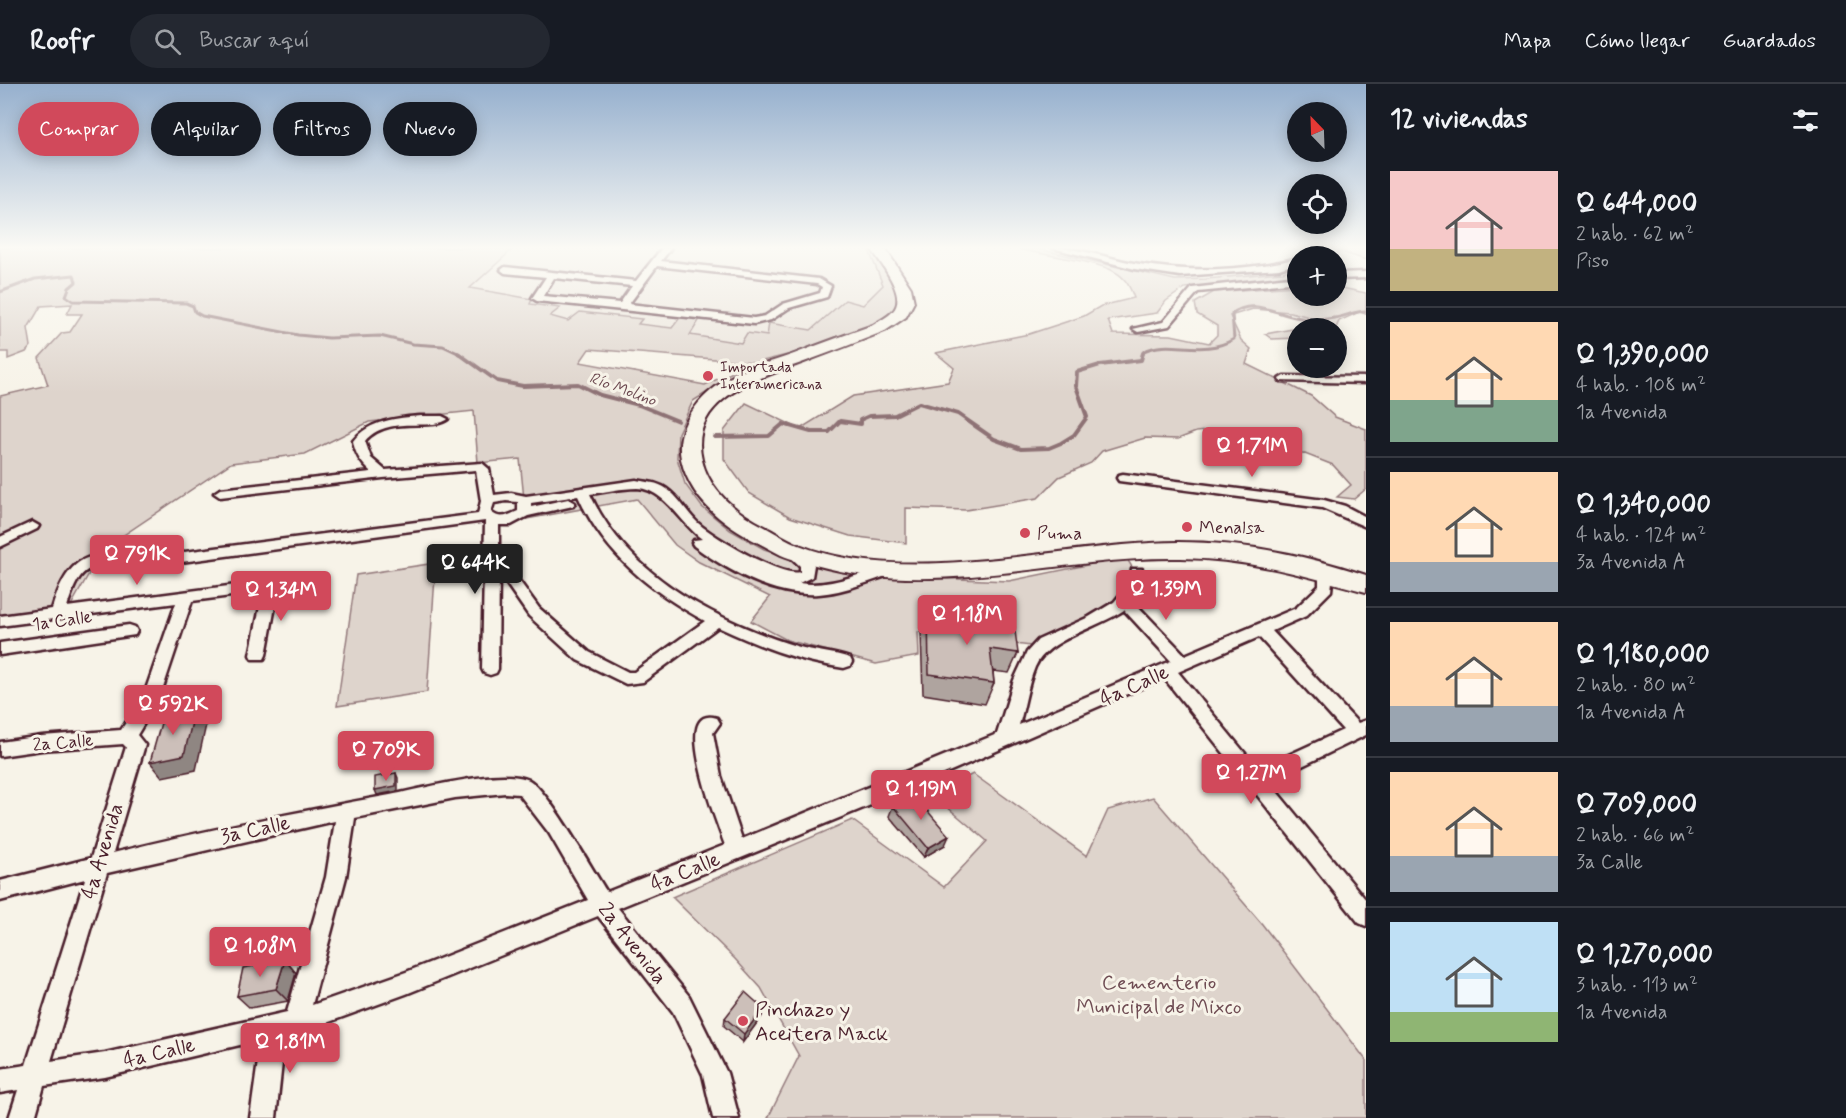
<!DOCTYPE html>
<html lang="es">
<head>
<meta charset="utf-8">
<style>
  :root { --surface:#171b24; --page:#242831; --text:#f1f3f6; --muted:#9ea1a6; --line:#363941; --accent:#d1495b }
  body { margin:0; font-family:Mynerve,sans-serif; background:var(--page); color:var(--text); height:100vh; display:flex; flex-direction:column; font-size:22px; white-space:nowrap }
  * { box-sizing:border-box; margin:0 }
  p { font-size:20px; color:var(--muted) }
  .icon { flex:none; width:33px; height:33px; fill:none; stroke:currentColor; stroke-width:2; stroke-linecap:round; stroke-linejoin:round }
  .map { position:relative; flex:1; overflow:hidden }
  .drawer { display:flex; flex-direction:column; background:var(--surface); width:480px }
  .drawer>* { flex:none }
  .hud { position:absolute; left:18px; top:18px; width:570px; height:54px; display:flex; gap:12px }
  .needle { width:39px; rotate:337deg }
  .controls { position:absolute; left:1287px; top:18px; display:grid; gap:12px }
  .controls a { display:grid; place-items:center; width:60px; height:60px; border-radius:50%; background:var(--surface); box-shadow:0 3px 15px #0003; font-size:30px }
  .price { position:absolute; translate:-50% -51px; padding:0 14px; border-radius:6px; background:var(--accent); color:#fff; font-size:20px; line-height:39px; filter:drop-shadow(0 2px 3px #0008) }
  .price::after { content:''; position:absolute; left:50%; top:36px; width:18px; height:14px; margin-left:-9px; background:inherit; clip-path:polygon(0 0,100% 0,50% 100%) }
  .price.current { background:#222; color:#fff }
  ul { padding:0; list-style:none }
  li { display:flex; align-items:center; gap:18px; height:150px; padding:0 24px }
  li+li { border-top:2px solid var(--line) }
  li span { display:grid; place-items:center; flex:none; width:168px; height:120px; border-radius:0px; color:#555 }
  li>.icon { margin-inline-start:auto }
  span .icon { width:72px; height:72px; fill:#fffc; stroke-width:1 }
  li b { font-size:26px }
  h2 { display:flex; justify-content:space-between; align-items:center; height:72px; padding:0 24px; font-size:26px }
  .tag { padding:0 21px; border-radius:27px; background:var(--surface); box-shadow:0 3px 15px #0003; font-size:21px; line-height:54px }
  .tag.current { background:var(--accent); color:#fff }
  header { display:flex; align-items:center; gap:36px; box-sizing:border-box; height:84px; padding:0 30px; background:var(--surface); border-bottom:2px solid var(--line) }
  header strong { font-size:28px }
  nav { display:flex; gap:33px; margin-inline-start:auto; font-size:21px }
  .search { width:420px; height:54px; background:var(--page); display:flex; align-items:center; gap:15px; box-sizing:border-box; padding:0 21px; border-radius:33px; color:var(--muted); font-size:22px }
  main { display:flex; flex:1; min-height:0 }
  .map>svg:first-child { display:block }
</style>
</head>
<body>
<header>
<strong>Roofr</strong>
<div class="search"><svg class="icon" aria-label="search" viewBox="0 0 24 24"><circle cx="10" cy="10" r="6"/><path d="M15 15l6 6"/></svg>Buscar aquí</div>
<nav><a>Mapa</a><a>Cómo llegar</a><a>Guardados</a></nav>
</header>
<main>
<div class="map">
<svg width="1366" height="1034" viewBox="0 0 1366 1034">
  <rect width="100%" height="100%" fill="#f7f3e8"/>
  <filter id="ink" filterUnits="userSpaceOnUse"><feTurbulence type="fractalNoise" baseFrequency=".0167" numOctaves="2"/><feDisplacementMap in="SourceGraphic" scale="12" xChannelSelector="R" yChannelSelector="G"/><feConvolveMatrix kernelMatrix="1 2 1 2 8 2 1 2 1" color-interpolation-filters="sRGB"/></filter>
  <g filter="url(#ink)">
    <polygon fill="#eae3da" points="514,164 868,164 883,201 863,221 845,216 811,246 770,239 767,252 741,259 690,251 702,233 672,244 637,240 641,236 568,237 549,232 559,224 529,220 532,216 469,204"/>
    <g fill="#ded4cc" stroke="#947a7c" stroke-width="1.5" fill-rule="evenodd">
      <path d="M0 164H514L470 204 532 215 530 220 560 224 550 232 568 237 580 228 642 235 638 240 672 244 682 231 702 232 690 251 741 259 747 249 767 252 769 239 811 246 845 216 863 221 883 201 868 164H873L899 207V220L879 240 860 248 791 270 754 279 693 317 678 349 677 374 685 400 702 423 730 446 764 465 822 483 884 492 1009 497 1126 473 1138 493 1121 514 1039 563 918 548 919 572 876 580 787 556 751 537 770 513 699 478 675 461 637 415 526 435 520 375 478 379 474 327 369 338 305 370 231 379 103 465 69 525 0 531V312L48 301 39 274 62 249 70 248 82 230H67L72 220 41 222 28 244 31 262 26 268 8 275V268H0ZM589 265 752 278V279L705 301 580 278Z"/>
      <path d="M1013 164H1034L1175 196 1206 195 1283 188 1297 183 1296 192 1185 204 1166 217 1157 229 1108 236 1113 250 1171 251 1209 259 1217 251V242L1197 230 1195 219 1214 208 1297 202 1298 212H1336L1337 203 1366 209V230L1359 228 1339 237 1336 244H1298L1297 254 1272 255 1265 250 1309 242 1310 233 1290 228 1253 225 1230 232 1241 256 1251 265 1246 280 1311 312 1335 333 1366 345V405L1354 415 1337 413 1351 401 1333 381 1305 370 1285 371 1267 358 1234 344 1196 348 1178 355 1145 354 1102 367 1091 379 1059 393 1038 414 966 426 906 424V459L850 452 790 433 749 409 724 375V347L746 319 800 345 853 312 948 298 954 284 936 269 1029 250 1084 232 1101 222 1134 214C1130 203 1126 194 1115 188 1098 177 1037 170 1013 164Z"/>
      <polygon points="1313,164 1366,164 1366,176 1342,168 1327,172 1311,172 1315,167"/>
      <polygon points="436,479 427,608 337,622 356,491"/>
      <polygon points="973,690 1087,772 1108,726 1153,713 1262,840 1366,976 1366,1034 768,1034 799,972 761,904 735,875 672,813 852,736 944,803 987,757 933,711"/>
    </g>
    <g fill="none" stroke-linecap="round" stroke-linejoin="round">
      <g stroke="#8e7275" stroke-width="3">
        <polyline points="0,208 35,195 74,191 76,198 69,204 66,212 73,217 186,219 193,222 195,228 202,232 298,251 329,254 380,252 413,260 443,262 460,270"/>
        <path d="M1143 270 1144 267C1171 254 1202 274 1234 255L1232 230C1251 214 1274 229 1295 233 1307 236 1322 236 1334 234 1345 233 1354 227 1366 227"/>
      </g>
      <g stroke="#8e7275" stroke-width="4">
        <polyline points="458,269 497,297 523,302 578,300 600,311 639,321 678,337"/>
        <polyline points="715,353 769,352 783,340 811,348 829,348 840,337 861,340 860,336 869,332 895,331 919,319 958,330 994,355 1021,365 1049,364 1061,359 1074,351 1087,333 1076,302 1077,288 1100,281 1141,276 1143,269"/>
      </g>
      <g stroke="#4a1f2b" stroke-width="5">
        <g id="minor">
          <path d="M662 164H671L661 177 819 195 831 202 827 213 789 224 771 236 754 240 537 217 532 214 546 193 505 189 501 186 505 183 636 197ZM657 182 817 200 822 203 820 209 783 220 765 232 754 234 629 220ZM554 194 632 202 620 219 543 212Z"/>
          <path d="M1053 164C1081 164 1107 174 1134 179 1185 189 1248 187 1298 174V179L1279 185 1180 192 1135 185Z"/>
          <polygon points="1366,188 1366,194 1336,195 1336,189"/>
          <polygon points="1298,192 1298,198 1198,208 1169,242 1138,248 1133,245 1163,238 1192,204"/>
          <polygon points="1284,292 1366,293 1366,299 1280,297 1279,295"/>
          <path d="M421 332H442L448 335C432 348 388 330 365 357L371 374 385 386 482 379 489 385 494 411 511 409 526 412 636 396C646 398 658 398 667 405 679 413 687 429 698 439 712 452 782 494 800 488V482L783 466 790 461 795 463 814 481 812 493 799 499C830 504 861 489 890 481L897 486 895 489C870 497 845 508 819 510 775 513 728 487 694 462L692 459 694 456 702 455C681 440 665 405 637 404 622 404 605 408 590 410 627 491 714 536 796 562 813 567 832 568 850 574L852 578 850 582 844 584C800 578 759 562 718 543L643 598 626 600 577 576 529 532 499 489 498 585 496 589 490 591 484 589 482 585 485 437 122 486C85 476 78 489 67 523L267 497 272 498 278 506 266 571 264 575H252L250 571 263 508 192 517 160 613 137 651 145 661 113 769C205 746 297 728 390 711 421 705 502 683 529 696 548 706 593 787 607 808L725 761C720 747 668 618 717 634L720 639 713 649 721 692 742 755 997 650 1014 596 1027 568 1038 556 1089 533 1114 518 1128 501 1132 485H1142L1144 488 1142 501 1133 517 1185 571 1296 524 1319 502V488L1326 483 1333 488 1331 507 1306 532 1272 547 1358 639 1366 636V651L1269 698 1366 816V842L1359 839 1164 594 898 710 618 824 689 912 727 989 739 1034H713L703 991 673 928 598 832 406 910 296 950 285 951 276 1034H250L261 956 105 993 44 1002 35 1034H9L18 1006 0 1009V985L26 981 85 795 0 817V797L91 774 126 663 123 660 42 666 0 672V658L42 652 121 646 144 611 176 519 0 542V532L52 525C63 488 80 461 123 476L478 430 481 417 476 386 383 394 220 413 214 409 220 405 371 388C361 379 355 370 353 357 369 336 397 334 421 332ZM578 412C604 470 650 507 705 537L634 588H628L589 568 539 524 499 469V441H511L528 432 573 422 575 419 568 415 531 423V419ZM506 417 518 418V427C507 432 500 436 491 428L494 419ZM1124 526 1171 577 1019 641C1025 622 1027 602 1035 583 1047 555 1098 544 1124 526ZM1259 553 1343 646 1258 685 1178 588ZM505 709 519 710 549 749 588 816 406 888 312 921 346 793 355 734 455 714ZM335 737 326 793 287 928 105 969 51 977 107 789Z"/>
          <polygon points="1123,390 1324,416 1345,422 1366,433 1366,443 1322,424 1119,397 1117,394 1119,391"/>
          <polygon points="32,438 39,442 37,445 0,463 0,453"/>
          <polygon points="129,541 135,543 137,547 135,551 0,571 0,559"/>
        </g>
      </g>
      <g stroke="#4a1f2b" stroke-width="4">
        <path id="trunk" d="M871 164H885L911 204 914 218 906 233 885 247C858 258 831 268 804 278 761 294 687 314 702 376 710 408 737 429 765 443 776 449 787 456 799 461 907 504 1063 459 1178 458 1242 458 1306 471 1366 491V508C1303 491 1247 475 1181 474 1058 472 936 515 815 481 804 478 792 476 781 471 771 466 761 460 751 455 719 438 689 412 681 375 674 341 701 310 729 294 748 283 773 278 794 270 820 260 847 250 873 241 879 237 888 233 893 227 908 212 880 179 871 164Z"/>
      </g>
      <use href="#minor" fill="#f7f3e8" fill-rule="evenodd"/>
      <use href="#trunk" fill="#f7f3e8" fill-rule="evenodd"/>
    </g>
    <g fill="#afa49f" stroke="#4a1f2b" stroke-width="1.5">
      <polygon points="928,528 1018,569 1009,589 993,587 994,599 985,620 923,610 921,549"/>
      <polygon points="893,722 945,761 924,773 889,732"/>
      <polygon points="285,876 296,889 288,917 250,924 237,912"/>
      <polygon points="763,924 762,932 743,958 724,942 725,934"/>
    </g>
    <g fill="#8f8682" stroke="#4a1f2b" stroke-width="1.5">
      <polygon points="195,626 206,641 196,686 162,693 150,678"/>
      <polygon points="396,689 398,694 398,707 377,711 375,706"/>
      <polygon points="949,752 945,761 924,773 928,764"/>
      <polygon points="285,876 296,889 288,917 276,905"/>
      <polygon points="763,924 762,932 743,958 744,950"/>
    </g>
    <g fill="#ccbfb9" stroke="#4a1f2b" stroke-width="1.5">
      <polygon points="928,528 1014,540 1018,569 990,565 994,599 929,590"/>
      <polygon points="195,626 184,671 150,678 163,632"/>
      <polygon points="396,689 396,702 375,706 375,693"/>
      <polygon points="914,711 949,752 928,764 893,722"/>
      <polygon points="285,876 276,905 237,912 243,884"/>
      <polygon points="745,908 763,924 744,950 725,934"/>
    </g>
  </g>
  <linearGradient id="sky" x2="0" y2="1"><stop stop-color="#96b0ce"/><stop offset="0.53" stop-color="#fbfaf5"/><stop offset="1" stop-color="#fbfaf5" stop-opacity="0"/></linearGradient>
  <rect width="1366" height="309" fill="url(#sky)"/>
  <g fill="#d1495b" stroke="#f7f3e8" stroke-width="2">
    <circle cx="708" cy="292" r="6"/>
    <circle cx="1187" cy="443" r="6"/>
    <circle cx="1025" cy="449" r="6"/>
    <circle cx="743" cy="937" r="6"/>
  </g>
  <g text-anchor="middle" stroke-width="6" stroke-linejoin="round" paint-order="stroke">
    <g font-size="15" fill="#4a1f2b" stroke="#f7f3e8" text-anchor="start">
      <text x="720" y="288">Importada<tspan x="720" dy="17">Interamericana</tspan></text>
    </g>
    <g font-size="16" font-style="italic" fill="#6c4950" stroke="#f7f3e8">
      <text transform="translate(623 304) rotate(20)" y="6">Río Molino</text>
    </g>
    <g font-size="18" fill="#4a1f2b" stroke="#f7f3e8" text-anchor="start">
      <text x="1199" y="449">Menalsa</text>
      <text x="1037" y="455">Puma</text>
    </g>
    <g font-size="18" fill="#4a1f2b" stroke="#f7f3e8">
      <text transform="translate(62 536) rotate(-8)" y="6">1a Calle</text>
      <text transform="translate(63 658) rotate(-5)" y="6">2a Calle</text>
    </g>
    <g font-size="21" fill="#4a1f2b" stroke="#f7f3e8">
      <text transform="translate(1134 601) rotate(-24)" y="7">4a Calle</text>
      <text transform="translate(255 745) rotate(-12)" y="7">3a Calle</text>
      <text transform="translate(102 767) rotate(-73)" y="7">4a Avenida</text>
      <text transform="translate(685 787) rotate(-22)" y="7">4a Calle</text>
      <text transform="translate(633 859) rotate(52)" y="7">2a Avenida</text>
      <text transform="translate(159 968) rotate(-13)" y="7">4a Calle</text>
    </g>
    <g font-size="21" fill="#6f4c53" stroke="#f7f3e8">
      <text x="1159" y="905">Cementerio<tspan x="1159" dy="24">Municipal de Mixco</tspan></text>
    </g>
    <g font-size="21" fill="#4a1f2b" stroke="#f7f3e8" text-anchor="start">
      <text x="755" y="932">Pinchazo y<tspan x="755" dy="24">Aceitera Mack</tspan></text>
    </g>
  </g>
</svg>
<div class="controls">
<a><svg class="needle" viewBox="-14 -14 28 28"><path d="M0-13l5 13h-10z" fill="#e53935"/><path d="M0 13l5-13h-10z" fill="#9ea1a6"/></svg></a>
<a><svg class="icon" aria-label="locate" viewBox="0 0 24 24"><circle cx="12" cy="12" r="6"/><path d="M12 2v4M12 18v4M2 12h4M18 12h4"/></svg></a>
<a>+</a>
<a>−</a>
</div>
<b class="price" style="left:1252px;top:394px">Q 1.71M</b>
<b class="price" style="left:137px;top:502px">Q 791K</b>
<b class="price current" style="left:475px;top:511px">Q 644K</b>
<b class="price" style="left:1166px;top:537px">Q 1.39M</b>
<b class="price" style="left:281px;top:538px">Q 1.34M</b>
<b class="price" style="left:967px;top:562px">Q 1.18M</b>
<b class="price" style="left:173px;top:652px">Q 592K</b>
<b class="price" style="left:386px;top:698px">Q 709K</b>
<b class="price" style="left:1251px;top:721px">Q 1.27M</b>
<b class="price" style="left:921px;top:737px">Q 1.19M</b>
<b class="price" style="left:260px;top:894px">Q 1.08M</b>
<b class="price" style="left:290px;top:990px">Q 1.81M</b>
<div class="hud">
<a class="tag current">Comprar</a>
<a class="tag">Alquilar</a>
<a class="tag">Filtros</a>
<a class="tag">Nuevo</a>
</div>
</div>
<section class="drawer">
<h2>12 viviendas<svg class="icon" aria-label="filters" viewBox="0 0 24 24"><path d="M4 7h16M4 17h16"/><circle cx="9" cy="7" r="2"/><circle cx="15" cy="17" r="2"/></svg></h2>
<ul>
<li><span style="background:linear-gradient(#f6c9c9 65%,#c2b280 0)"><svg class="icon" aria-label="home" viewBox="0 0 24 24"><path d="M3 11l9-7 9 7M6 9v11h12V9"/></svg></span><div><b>Q 644,000</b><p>2 hab. · 62 m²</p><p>Piso</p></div></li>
<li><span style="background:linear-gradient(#ffd9b3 65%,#7fa58c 0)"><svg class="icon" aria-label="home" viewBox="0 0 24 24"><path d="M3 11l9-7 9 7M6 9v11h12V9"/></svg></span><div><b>Q 1,390,000</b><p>4 hab. · 108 m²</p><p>1a Avenida</p></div></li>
<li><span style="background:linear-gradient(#ffd9b3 75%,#9aa5b1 0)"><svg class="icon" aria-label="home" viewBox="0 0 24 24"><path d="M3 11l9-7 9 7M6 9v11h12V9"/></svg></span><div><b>Q 1,340,000</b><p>4 hab. · 124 m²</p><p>3a Avenida A</p></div></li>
<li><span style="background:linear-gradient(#ffd9b3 70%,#9aa5b1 0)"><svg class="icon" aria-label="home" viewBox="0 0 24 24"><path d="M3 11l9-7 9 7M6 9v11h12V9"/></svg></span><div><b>Q 1,180,000</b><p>2 hab. · 80 m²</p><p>1a Avenida A</p></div></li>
<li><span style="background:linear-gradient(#ffd9b3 70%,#9aa5b1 0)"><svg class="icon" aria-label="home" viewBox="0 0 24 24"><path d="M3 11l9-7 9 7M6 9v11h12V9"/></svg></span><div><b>Q 709,000</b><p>2 hab. · 66 m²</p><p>3a Calle</p></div></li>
<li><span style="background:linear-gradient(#bfe0f5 75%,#8fb573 0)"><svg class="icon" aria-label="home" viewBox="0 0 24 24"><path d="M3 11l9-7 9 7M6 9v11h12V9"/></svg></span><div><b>Q 1,270,000</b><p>3 hab. · 113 m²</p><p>1a Avenida</p></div></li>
</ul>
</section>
</main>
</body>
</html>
